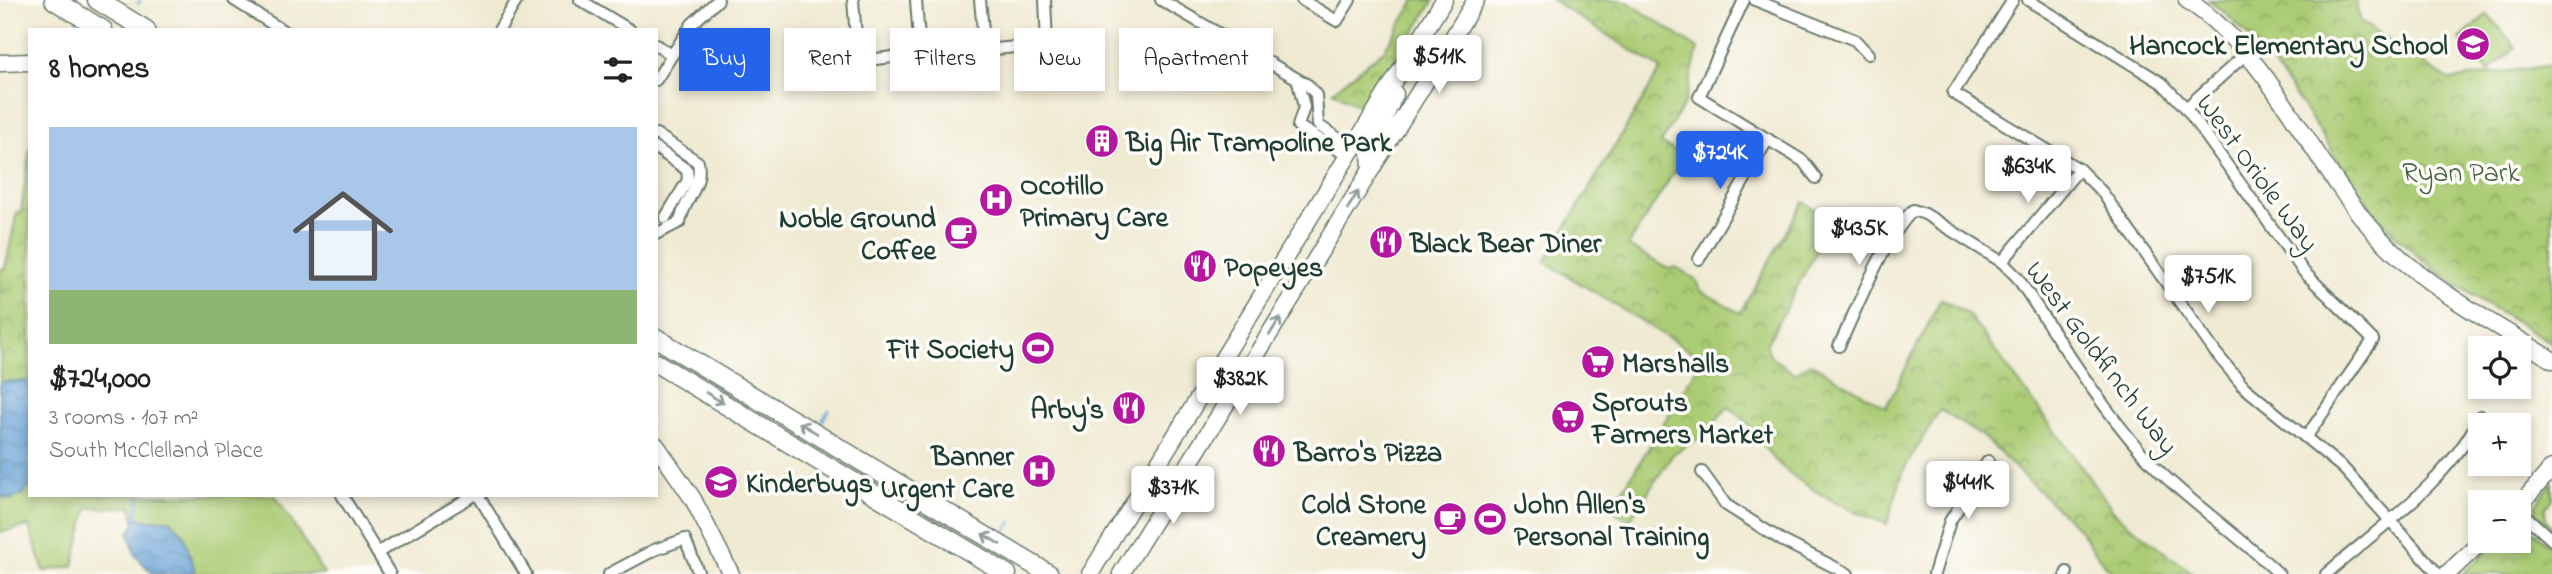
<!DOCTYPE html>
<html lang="en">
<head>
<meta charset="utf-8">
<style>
  :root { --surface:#fff; --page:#f6f6f6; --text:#222; --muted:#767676; --accent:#2563eb }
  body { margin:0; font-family:"Indie Flower",sans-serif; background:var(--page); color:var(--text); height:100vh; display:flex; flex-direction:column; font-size:26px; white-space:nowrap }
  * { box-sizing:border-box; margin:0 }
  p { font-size:23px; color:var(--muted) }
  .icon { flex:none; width:38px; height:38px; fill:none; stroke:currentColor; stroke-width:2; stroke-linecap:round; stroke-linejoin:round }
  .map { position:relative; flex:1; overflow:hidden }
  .details { position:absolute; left:28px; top:28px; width:630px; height:469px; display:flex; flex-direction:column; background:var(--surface); border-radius:0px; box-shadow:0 4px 10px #0003 }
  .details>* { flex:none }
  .guide { position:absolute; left:679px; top:28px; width:665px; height:63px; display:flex; gap:14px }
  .buttons { position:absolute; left:2468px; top:336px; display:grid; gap:14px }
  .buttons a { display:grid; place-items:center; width:63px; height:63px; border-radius:0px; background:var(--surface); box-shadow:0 4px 10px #0003; font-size:35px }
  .price { position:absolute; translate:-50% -60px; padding:0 16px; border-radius:7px; background:#fff; color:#222; font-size:23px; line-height:46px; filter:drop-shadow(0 2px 4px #0008) }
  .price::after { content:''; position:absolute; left:50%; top:42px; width:21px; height:16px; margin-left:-10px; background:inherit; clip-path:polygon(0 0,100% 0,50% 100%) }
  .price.active { background:var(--accent); color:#fff }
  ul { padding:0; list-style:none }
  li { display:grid; align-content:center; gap:14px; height:371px; padding:0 21px }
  li span { display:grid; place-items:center; height:217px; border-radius:0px; color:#555 }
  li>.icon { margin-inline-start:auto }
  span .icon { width:126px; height:126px; fill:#fffc; stroke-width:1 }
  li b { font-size:30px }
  h2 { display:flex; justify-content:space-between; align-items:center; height:84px; padding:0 21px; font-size:30px }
  .tag { padding:0 24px; border-radius:0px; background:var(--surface); box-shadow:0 4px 10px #0003; font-size:24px; line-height:63px }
  .tag.active { background:var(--accent); color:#fff }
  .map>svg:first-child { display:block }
</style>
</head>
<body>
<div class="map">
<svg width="2552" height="574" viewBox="0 0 2552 574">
  <defs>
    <pattern id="park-crowns" width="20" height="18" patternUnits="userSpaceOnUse" patternTransform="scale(1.75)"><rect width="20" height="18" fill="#abcc75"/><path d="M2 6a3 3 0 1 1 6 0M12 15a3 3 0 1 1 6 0" fill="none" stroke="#8ba761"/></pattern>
    <pattern id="water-waves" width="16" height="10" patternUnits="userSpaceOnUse" patternTransform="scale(1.75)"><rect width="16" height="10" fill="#68a3d8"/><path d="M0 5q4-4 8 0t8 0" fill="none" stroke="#5586b0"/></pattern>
  </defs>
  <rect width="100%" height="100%" fill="#fdfcf7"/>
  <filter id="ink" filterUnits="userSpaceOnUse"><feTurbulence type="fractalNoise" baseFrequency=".0143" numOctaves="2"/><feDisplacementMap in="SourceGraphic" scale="14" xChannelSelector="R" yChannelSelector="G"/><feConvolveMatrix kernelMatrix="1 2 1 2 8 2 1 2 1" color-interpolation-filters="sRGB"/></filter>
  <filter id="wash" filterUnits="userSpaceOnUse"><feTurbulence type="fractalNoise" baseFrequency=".00686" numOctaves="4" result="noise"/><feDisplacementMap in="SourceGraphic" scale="28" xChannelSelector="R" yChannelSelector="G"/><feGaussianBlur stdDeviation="1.57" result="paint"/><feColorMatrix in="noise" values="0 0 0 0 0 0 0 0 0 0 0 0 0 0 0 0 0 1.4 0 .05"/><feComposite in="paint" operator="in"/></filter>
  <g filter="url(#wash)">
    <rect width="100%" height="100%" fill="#efead2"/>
    <g fill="#abcc75" stroke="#658454" stroke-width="2">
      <polygon points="2487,14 2516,47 2489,71 2460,39"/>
      <polygon points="30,381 30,495 275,495 324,574 153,574 136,556 129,533 135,524 132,507 88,508 73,566 44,571 29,526 0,532 0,382"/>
      <polygon points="2552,483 2552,499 2545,508 2546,519 2552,529 2535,513 2535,505"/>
    </g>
    <g fill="url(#park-crowns)" stroke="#658454" stroke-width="2">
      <polygon points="1415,0 1434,0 1366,110 1333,91 1385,49"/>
      <path d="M1552 0H1625L1698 49 1685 102 1661 143 1684 156 1628 246 1669 269 1676 267 1695 279 1700 290 1740 313 1803 202 1833 220 1766 345 1771 357 1795 374 1810 363 1886 407 1941 299 1968 314 2117 515 2194 574H2114L2103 563 2079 529 1983 437 1940 410 1904 469 1887 524C1848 510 1809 492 1778 463 1759 445 1752 421 1728 407L1703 436 1673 454 1629 521 1611 509 1703 359 1545 262 1661 69Z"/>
      <path d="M2208 0H2355L2361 22 2449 80 2552 65V343C2492 306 2425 273 2380 218 2322 148 2283 54 2208 0Z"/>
      <polygon points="30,147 30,381 0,382 0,269 5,269 17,212 21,212"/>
      <polygon points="2521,524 2526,525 2552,549 2552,574 2462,574 2498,541 2518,541"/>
    </g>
    <g fill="url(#water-waves)" stroke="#447086" stroke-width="2">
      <polygon points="30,381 30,485 22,495 10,500 0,496 0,382"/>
      <polygon points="133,516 145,520 170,520 183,533 196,574 153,574 136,556 129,533 135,524"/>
    </g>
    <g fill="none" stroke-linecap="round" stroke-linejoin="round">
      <g stroke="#68a3d8" stroke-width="2.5">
        <polyline points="138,4 140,0"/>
        <polyline points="822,421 829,410"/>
        <polyline points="137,517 139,495"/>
        <polyline points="1005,532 1012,522"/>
      </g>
    </g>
  </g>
  <g filter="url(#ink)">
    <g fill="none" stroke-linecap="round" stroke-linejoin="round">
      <g stroke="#687a6b" stroke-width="14">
        <g id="street">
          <polyline points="234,0 282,30"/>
          <polyline points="580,0 630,30"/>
          <polyline points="853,0 858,61 920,54 916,0"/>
          <polyline points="980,0 985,50 1047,44 1045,0"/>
          <polyline points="1161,0 1308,85 1316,95 1318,125 1353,148"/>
          <polyline points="1302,0 1337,21 1350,0"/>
          <polyline points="1744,0 1699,97 1803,161 1816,178"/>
          <polyline points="1755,0 1855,40 1868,54"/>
          <polyline points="2013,0 1953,93 2079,169 2102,192 2215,352 2244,387 2344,469 2438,574"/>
          <polyline points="2028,0 2162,83 2186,108 2304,272 2373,340 2307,436"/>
          <polyline points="499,30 517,0"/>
          <polyline points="656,45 672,55"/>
          <polyline points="656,80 692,24 718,0"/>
          <polyline points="1298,82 1304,107 1298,126 1348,156"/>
          <polyline points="2186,108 2246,54"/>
          <path d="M656 134 698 162C703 187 684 199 680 222"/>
          <polyline points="656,148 687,170 688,180 665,218"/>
          <polyline points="656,234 680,222"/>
          <polyline points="1699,259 1768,139"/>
          <polyline points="2002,262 2079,169"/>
          <path d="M1839 346C1859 304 1881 244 1913 210L1925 214 2002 262 2017 277C2057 336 2095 399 2142 453 2182 498 2235 531 2279 574"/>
          <polyline points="1702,472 1726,505 1783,541 1848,574"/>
          <polyline points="342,495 390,574"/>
          <polyline points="478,495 526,574"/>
          <polyline points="2518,509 2552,540"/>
          <polyline points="377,553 474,495"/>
          <polyline points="609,574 654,550 685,539 699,574"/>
          <polyline points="1934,574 1950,521 1988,461"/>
          <polyline points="2066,574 2067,572"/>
          <path d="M2326 574C2378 529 2452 478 2480 416"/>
        </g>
      </g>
      <g stroke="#687a6b" stroke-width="19">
        <g id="secondary">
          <path d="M2187 0C2270 55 2308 155 2371 228 2418 284 2491 321 2552 360"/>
          <polyline points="0,63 30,62"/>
          <polyline points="1371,170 1370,151 1395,94"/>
          <polyline points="656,445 693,499 731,574"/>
          <polyline points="2518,507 2552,468"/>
          <polyline points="1090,574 1444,0"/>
          <polyline points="1121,574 1476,0"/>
          <polyline points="2447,574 2482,541"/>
        </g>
      </g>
      <g stroke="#687a6b" stroke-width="21">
        <g id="primary">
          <polyline points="54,0 103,30"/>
          <polyline points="97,0 146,30"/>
          <polyline points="656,338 1049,574"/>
          <polyline points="656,363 1007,574"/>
        </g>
      </g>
      <use href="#street" stroke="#fff" stroke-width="10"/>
      <use href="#secondary" stroke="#fff" stroke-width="16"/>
      <use href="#primary" stroke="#fff" stroke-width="18"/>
    </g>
    <defs><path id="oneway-shaft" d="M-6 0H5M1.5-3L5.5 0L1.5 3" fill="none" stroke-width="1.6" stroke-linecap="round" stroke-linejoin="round" transform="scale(1.75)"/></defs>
    <g stroke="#8f9e9a">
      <use href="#oneway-shaft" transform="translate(1353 200) rotate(-58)"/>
      <use href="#oneway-shaft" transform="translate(1275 326) rotate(-58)"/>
      <use href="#oneway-shaft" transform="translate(715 398) rotate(31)"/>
      <use href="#oneway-shaft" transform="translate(808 428) rotate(-149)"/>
      <use href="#oneway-shaft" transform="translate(991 539) rotate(-149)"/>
    </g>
  </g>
  <defs>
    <g id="school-disc" transform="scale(1.75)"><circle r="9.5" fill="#b5179e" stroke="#fdfcf7"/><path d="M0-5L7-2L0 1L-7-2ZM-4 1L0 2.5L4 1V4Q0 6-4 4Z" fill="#fff"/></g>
    <g id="building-disc" transform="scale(1.75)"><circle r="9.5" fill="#b5179e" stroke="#fdfcf7"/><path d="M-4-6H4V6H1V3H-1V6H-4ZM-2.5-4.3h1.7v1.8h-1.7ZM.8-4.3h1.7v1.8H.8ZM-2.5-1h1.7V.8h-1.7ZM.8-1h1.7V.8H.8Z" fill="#fff"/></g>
    <g id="hospital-disc" transform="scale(1.75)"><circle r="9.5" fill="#b5179e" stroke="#fdfcf7"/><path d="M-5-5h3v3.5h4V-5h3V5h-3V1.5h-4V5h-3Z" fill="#fff"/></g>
    <g id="cafe-disc" transform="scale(1.75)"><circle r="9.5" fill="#b5179e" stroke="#fdfcf7"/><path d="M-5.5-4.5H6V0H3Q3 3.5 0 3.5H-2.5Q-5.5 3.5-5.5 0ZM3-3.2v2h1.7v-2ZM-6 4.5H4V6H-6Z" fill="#fff"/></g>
    <g id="restaurant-disc" transform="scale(1.75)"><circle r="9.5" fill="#b5179e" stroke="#fdfcf7"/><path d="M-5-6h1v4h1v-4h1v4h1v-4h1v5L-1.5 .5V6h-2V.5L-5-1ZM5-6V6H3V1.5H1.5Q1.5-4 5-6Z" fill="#fff"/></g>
    <g id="stadium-disc" transform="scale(1.75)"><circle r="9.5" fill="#b5179e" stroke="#fdfcf7"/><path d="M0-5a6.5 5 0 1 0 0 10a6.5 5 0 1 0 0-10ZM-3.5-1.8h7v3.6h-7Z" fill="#fff"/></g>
    <g id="supermarket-disc" transform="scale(1.75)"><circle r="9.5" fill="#b5179e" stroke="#fdfcf7"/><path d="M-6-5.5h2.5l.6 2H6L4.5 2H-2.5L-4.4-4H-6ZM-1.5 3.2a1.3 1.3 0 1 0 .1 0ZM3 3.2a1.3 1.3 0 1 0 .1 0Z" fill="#fff"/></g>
  </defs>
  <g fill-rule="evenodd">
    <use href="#school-disc" x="2473" y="44"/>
    <use href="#building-disc" x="1102" y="141"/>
    <use href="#hospital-disc" x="996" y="200"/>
    <use href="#cafe-disc" x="961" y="233"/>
    <use href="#restaurant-disc" x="1386" y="242"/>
    <use href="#restaurant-disc" x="1200" y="266"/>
    <use href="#stadium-disc" x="1038" y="348"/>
    <use href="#supermarket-disc" x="1598" y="362"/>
    <use href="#restaurant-disc" x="1129" y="408"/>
    <use href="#supermarket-disc" x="1568" y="417"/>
    <use href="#restaurant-disc" x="1269" y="451"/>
    <use href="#hospital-disc" x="1039" y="471"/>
    <use href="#school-disc" x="721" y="482"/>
    <use href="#cafe-disc" x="1450" y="519"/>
    <use href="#stadium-disc" x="1490" y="519"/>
  </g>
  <g text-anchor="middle" stroke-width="7" stroke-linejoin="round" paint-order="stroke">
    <g font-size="28" font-weight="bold" fill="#1f3d34" stroke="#fdfcf7" text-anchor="start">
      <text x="2448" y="54" text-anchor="end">Hancock Elementary School</text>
      <text x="1126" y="151">Big Air Trampoline Park</text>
      <text x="1020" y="194">Ocotillo<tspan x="1020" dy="32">Primary Care</tspan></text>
      <text x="936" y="227" text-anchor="end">Noble Ground<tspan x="936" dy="32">Coffee</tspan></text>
      <text x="1410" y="252">Black Bear Diner</text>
      <text x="1224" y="276">Popeyes</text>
      <text x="1014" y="358" text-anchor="end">Fit Society</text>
      <text x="1622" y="372">Marshalls</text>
      <text x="1592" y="411">Sprouts<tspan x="1592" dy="32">Farmers Market</tspan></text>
      <text x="1104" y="418" text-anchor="end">Arby's</text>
      <text x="1294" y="461">Barro's Pizza</text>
      <text x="1014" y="465" text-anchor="end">Banner<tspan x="1014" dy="32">Urgent Care</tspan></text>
      <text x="746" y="492">Kinderbugs</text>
      <text x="1426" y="513" text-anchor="end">Cold Stone<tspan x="1426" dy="32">Creamery</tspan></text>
      <text x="1514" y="513">John Allen's<tspan x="1514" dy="32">Personal Training</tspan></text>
    </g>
    <g font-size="28" fill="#426144" stroke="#fdfcf7">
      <text x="2461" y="181">Ryan Park</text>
    </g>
    <g font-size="28" fill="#1f3d34" stroke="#fdfcf7">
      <text transform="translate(2259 172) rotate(54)" y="10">West Oriole Way</text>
      <text transform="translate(2103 357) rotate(53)" y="10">West Goldfinch Way</text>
    </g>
  </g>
</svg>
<div class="buttons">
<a><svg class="icon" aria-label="locate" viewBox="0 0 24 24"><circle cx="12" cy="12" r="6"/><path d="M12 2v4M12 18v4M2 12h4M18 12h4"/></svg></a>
<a>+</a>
<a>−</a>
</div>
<b class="price" style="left:1439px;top:95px">$511K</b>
<b class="price active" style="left:1720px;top:191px">$724K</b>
<b class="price" style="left:2028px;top:205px">$634K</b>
<b class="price" style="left:1859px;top:267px">$435K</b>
<b class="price" style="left:2208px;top:315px">$751K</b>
<b class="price" style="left:1240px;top:417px">$382K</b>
<b class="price" style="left:1968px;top:521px">$441K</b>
<b class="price" style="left:1173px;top:526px">$371K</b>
<div class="guide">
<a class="tag active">Buy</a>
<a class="tag">Rent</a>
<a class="tag">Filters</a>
<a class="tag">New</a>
<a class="tag">Apartment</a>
</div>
<section class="details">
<h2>8 homes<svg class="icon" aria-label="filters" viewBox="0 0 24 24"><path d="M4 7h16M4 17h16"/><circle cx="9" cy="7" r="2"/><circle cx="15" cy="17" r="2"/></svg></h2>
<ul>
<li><span style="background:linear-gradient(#a9c7e8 75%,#8fb573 0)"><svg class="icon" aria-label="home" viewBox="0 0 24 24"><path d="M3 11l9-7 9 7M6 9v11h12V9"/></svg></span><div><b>$724,000</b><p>3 rooms · 107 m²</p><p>South McClelland Place</p></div></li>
</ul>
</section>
</div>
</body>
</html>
